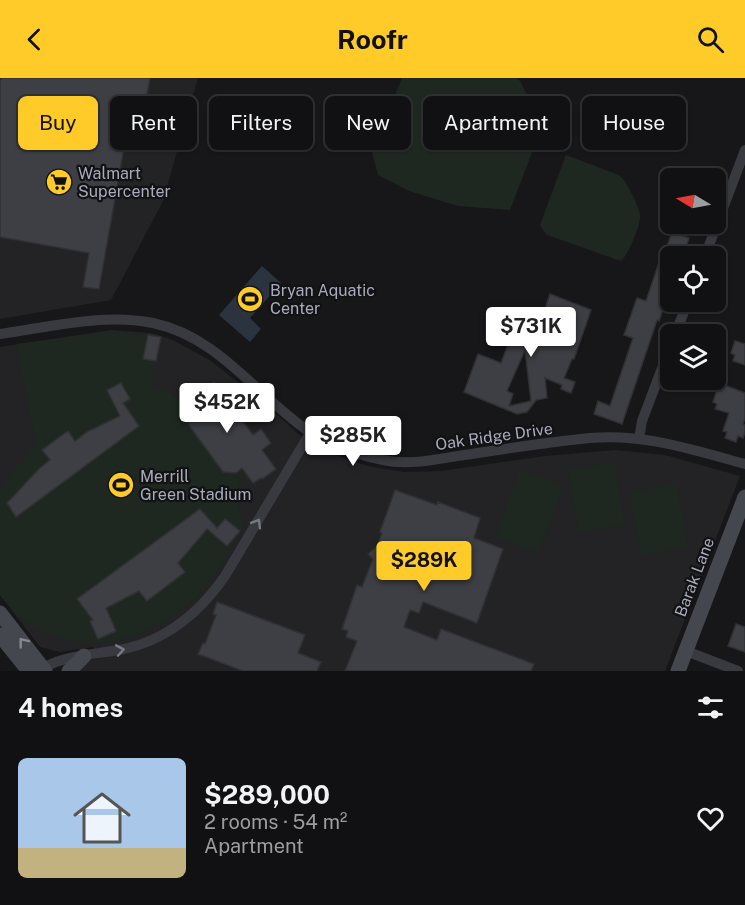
<!DOCTYPE html>
<html lang="en">
<head>
<meta charset="utf-8">
<style>
  :root { --surface:#111113; --page:#1a1a1c; --text:#f1f3f6; --muted:#9c9da0; --line:#303133; --accent:#ffcb29 }
  body { margin:0; font-family:"Public Sans",sans-serif; background:var(--page); color:var(--text); height:100vh; display:flex; flex-direction:column; font-size:22px; white-space:nowrap }
  * { box-sizing:border-box; margin:0 }
  p { font-size:20px; color:var(--muted) }
  .icon { flex:none; width:33px; height:33px; fill:none; stroke:currentColor; stroke-width:2; stroke-linecap:round; stroke-linejoin:round }
  .map { position:relative; height:593px; overflow:hidden }
  .drawer { display:flex; flex-direction:column; background:var(--surface); flex:1 }
  .drawer>* { flex:none }
  .guide { position:absolute; left:18px; top:18px; width:710px; height:54px; display:flex; gap:12px }
  .needle { width:39px; rotate:280deg }
  .buttons { position:absolute; left:660px; top:90px; display:grid; gap:12px }
  .buttons a { display:grid; place-items:center; width:66px; height:66px; border-radius:9px; background:var(--surface); box-shadow:0 2px 4px #0004,0 0 0 2px var(--line); font-size:30px }
  .price { position:absolute; translate:-50% -51px; padding:0 14px; border-radius:6px; background:#fff; color:#222; font-size:20px; line-height:39px; filter:drop-shadow(0 2px 3px #0008) }
  .price::after { content:''; position:absolute; left:50%; top:36px; width:18px; height:14px; margin-left:-9px; background:inherit; clip-path:polygon(0 0,100% 0,50% 100%) }
  .price.current { background:var(--accent); color:#111 }
  ul { padding:0; list-style:none }
  li { display:flex; align-items:center; gap:18px; height:150px; padding:0 18px }
  li span { display:grid; place-items:center; flex:none; width:168px; height:120px; border-radius:9px; color:#555 }
  li>.icon { margin-inline-start:auto }
  span .icon { width:72px; height:72px; fill:#fffc; stroke-width:1 }
  li b { font-size:26px }
  h2 { display:flex; justify-content:space-between; align-items:center; height:72px; padding:0 18px; font-size:26px }
  .tag { padding:0 21px; border-radius:9px; background:var(--surface); box-shadow:0 2px 4px #0004,0 0 0 2px var(--line); font-size:21px; line-height:54px }
  .tag.current { background:var(--accent); color:#111 }
  header { display:flex; justify-content:space-between; align-items:center; height:78px; padding:0 18px; background:var(--accent); color:#111; font-size:27px; font-weight:700 }
  .map>svg:first-child { display:block }
</style>
</head>
<body>
<header><svg class="icon" aria-label="back" viewBox="0 0 24 24"><path d="M15 5l-7 7 7 7"/></svg>Roofr<svg class="icon" aria-label="search" viewBox="0 0 24 24"><circle cx="10" cy="10" r="6"/><path d="M15 15l6 6"/></svg></header>
<div class="map">
<svg width="745" height="593" viewBox="0 0 745 593">
  <rect width="100%" height="100%" fill="#171719"/>
  <g fill="#232326">
    <polygon points="0,0 198,0 163,123 111,222 0,241"/>
    <polygon points="111,252 151,255 173,262 211,283 262,323 297,355 314,367 341,379 368,388 403,394 441,393 545,378 615,372 665,377 740,398 665,593 75,593 88,582 97,581 93,569 60,574 40,569 0,517 0,269"/>
  </g>
  <g fill="#1e2820">
    <polygon points="402,0 516,0 520,3 532,27 539,56 510,132 458,128 409,113 378,97 372,74"/>
    <path d="M566 77 619 97C626 103 641 130 640 140 639 150 628 177 621 183L547 157 540 147Z"/>
    <path d="M107 254 148 257 143 281 155 283 150 309 167 313 184 326 183 339 223 394 236 395 242 390 250 401 248 403 243 396 239 399 238 435 244 447C230 470 218 497 199 516 142 574 54 587 0 517V411L36 365 16 266Z"/>
    <polygon points="614,384 625,447 579,455 568,392"/>
    <polygon points="520,391 564,408 538,475 495,459"/>
    <polygon points="676,405 688,469 641,477 630,414"/>
  </g>
  <polygon fill="#2b343e" points="262,188 281,205 250,240 261,251 250,264 219,237"/>
  <g fill="#3e3f44" stroke="#313135" stroke-width="1.5" fill-rule="evenodd">
    <polygon points="2,0 150,0 141,49 128,47 99,211 83,209 89,175 0,159 0,3"/>
    <polygon points="672,154 689,160 683,178 670,178 670,210 659,243 657,242 622,346 594,336 598,323 610,328 633,260 624,257 637,220 646,223 662,176 664,177"/>
    <path d="M550 216 591 232 574 281H572L564 300 575 304 571 315 561 311 562 307 545 300 547 320 536 322 527 334 517 336 464 314 478 276 501 285 511 259 506 257 516 234 541 243ZM525 272 531 323 509 328 513 316 507 313Z"/>
    <polygon points="148,257 161,259 156,283 143,281"/>
    <polygon points="735,263 745,266 745,287 733,283 735,277 731,275"/>
    <polygon points="214,304 253,357 261,351 271,365 262,372 276,391 262,401 261,400 253,405 242,390 236,395 223,394 183,339 184,326 191,321 187,315 193,310 198,316"/>
    <polygon points="121,305 130,321 123,325 139,348 16,439 7,425 39,391 50,382 42,372 68,353 75,363 87,354 120,338 107,312"/>
    <polygon points="724,307 745,315 745,340 743,346 745,347 745,354 743,360 738,358 736,364 725,360 727,354 723,353 729,335 715,331 717,326 713,324 717,312 722,313"/>
    <polygon points="395,412 437,427 438,424 480,440 474,460 503,471 477,545 423,524 419,535 410,532 404,549 437,562 441,551 534,586 531,593 345,593 357,563 346,559 348,553 342,551 357,507 362,509 373,481 368,476 377,468 382,455 380,454"/>
    <polygon points="200,431 217,450 225,441 240,453 227,468 207,451 178,485 185,494 147,523 139,513 106,530 116,553 98,561 90,543 93,542 77,521"/>
    <polygon points="217,524 305,557 298,575 321,584 317,593 243,593 198,576 203,565 205,566 216,537 213,536"/>
    <polygon points="736,546 745,549 745,574 728,568"/>
  </g>
  <g fill="none" stroke-linecap="round" stroke-linejoin="round">
    <g stroke="#393a40" stroke-width="10">
      <polyline points="705,178 745,72"/>
      <path d="M0 256C50 249 103 235 153 245 220 259 257 319 311 355 332 369 359 377 383 382 409 388 438 381 464 377 506 371 547 364 590 360 643 355 694 372 745 386"/>
      <polyline points="675,256 688,224"/>
      <polyline points="639,361 642,343 670,269"/>
      <polyline points="686,573 738,593"/>
      <path d="M38 593C61 578 87 577 113 573 162 566 198 537 225 498L310 355"/>
    </g>
    <g stroke="#45474f" stroke-width="15">
      <polyline points="0,535 45,593"/>
      <polyline points="0,557 29,593"/>
      <polyline points="69,593 84,578"/>
      <polyline points="678,593 745,419"/>
    </g>
  </g>
  <defs><path id="oneway-chevron" d="M-2-3.5L2.5 0L-2 3.5" fill="none" stroke-width="1.6" stroke-linecap="round" stroke-linejoin="round" transform="scale(1.5)"/></defs>
  <g stroke="#767983">
    <use href="#oneway-chevron" transform="translate(257 445) rotate(-59)"/>
    <use href="#oneway-chevron" transform="translate(120 572) rotate(-10)"/>
  </g>
  <use stroke="#858995" href="#oneway-chevron" transform="translate(23 564) rotate(-128)"/>
  <defs>
    <g id="supermarket-disc" transform="scale(1.35)"><circle r="9.5" fill="#ffcb29" stroke="#121214"/><path d="M-6-5.5h2.5l.6 2H6L4.5 2H-2.5L-4.4-4H-6ZM-1.5 3.2a1.3 1.3 0 1 0 .1 0ZM3 3.2a1.3 1.3 0 1 0 .1 0Z" fill="#111"/></g>
    <g id="stadium-disc" transform="scale(1.35)"><circle r="9.5" fill="#ffcb29" stroke="#121214"/><path d="M0-5a6.5 5 0 1 0 0 10a6.5 5 0 1 0 0-10ZM-3.5-1.8h7v3.6h-7Z" fill="#111"/></g>
  </defs>
  <g fill-rule="evenodd">
    <use href="#supermarket-disc" x="59" y="104"/>
    <use href="#stadium-disc" x="250" y="221"/>
    <use href="#stadium-disc" x="121" y="407"/>
  </g>
  <g text-anchor="middle" stroke-width="4.5" stroke-linejoin="round" paint-order="stroke">
    <g font-size="16" fill="#a8acba" stroke="#121214" text-anchor="start">
      <text x="78" y="101">Walmart<tspan x="78" dy="18">Supercenter</tspan></text>
      <text x="270" y="218">Bryan Aquatic<tspan x="270" dy="18">Center</tspan></text>
      <text x="140" y="404">Merrill<tspan x="140" dy="18">Green Stadium</tspan></text>
    </g>
    <g font-size="16" fill="#a8acba" stroke="#121214">
      <text transform="translate(494 358) rotate(-8)" y="6">Oak Ridge Drive</text>
      <text transform="translate(694 499) rotate(-69)" y="6">Barak Lane</text>
    </g>
  </g>
</svg>
<div class="buttons">
<a><svg class="needle" viewBox="-14 -14 28 28"><path d="M0-13l5 13h-10z" fill="#e53935"/><path d="M0 13l5-13h-10z" fill="#9c9da0"/></svg></a>
<a><svg class="icon" aria-label="locate" viewBox="0 0 24 24"><circle cx="12" cy="12" r="6"/><path d="M12 2v4M12 18v4M2 12h4M18 12h4"/></svg></a>
<a><svg class="icon" aria-label="layers" viewBox="0 0 24 24"><path d="M12 4l9 5-9 5-9-5zM3 14l9 5 9-5"/></svg></a>
</div>
<b class="price" style="left:531px;top:280px">$731K</b>
<b class="price" style="left:227px;top:356px">$452K</b>
<b class="price" style="left:353px;top:389px">$285K</b>
<b class="price current" style="left:424px;top:514px">$289K</b>
<div class="guide">
<a class="tag current">Buy</a>
<a class="tag">Rent</a>
<a class="tag">Filters</a>
<a class="tag">New</a>
<a class="tag">Apartment</a>
<a class="tag">House</a>
</div>
</div>
<section class="drawer">
<h2>4 homes<svg class="icon" aria-label="filters" viewBox="0 0 24 24"><path d="M4 7h16M4 17h16"/><circle cx="9" cy="7" r="2"/><circle cx="15" cy="17" r="2"/></svg></h2>
<ul>
<li><span style="background:linear-gradient(#a9c7e8 75%,#c2b280 0)"><svg class="icon" aria-label="home" viewBox="0 0 24 24"><path d="M3 11l9-7 9 7M6 9v11h12V9"/></svg></span><div><b>$289,000</b><p>2 rooms · 54 m²</p><p>Apartment</p></div><svg class="icon" aria-label="heart" viewBox="0 0 24 24"><path d="M12 20l-8-8c-3-5 5-10 8-4 3-6 11-1 8 4z"/></svg></li>
</ul>
</section>
</body>
</html>
